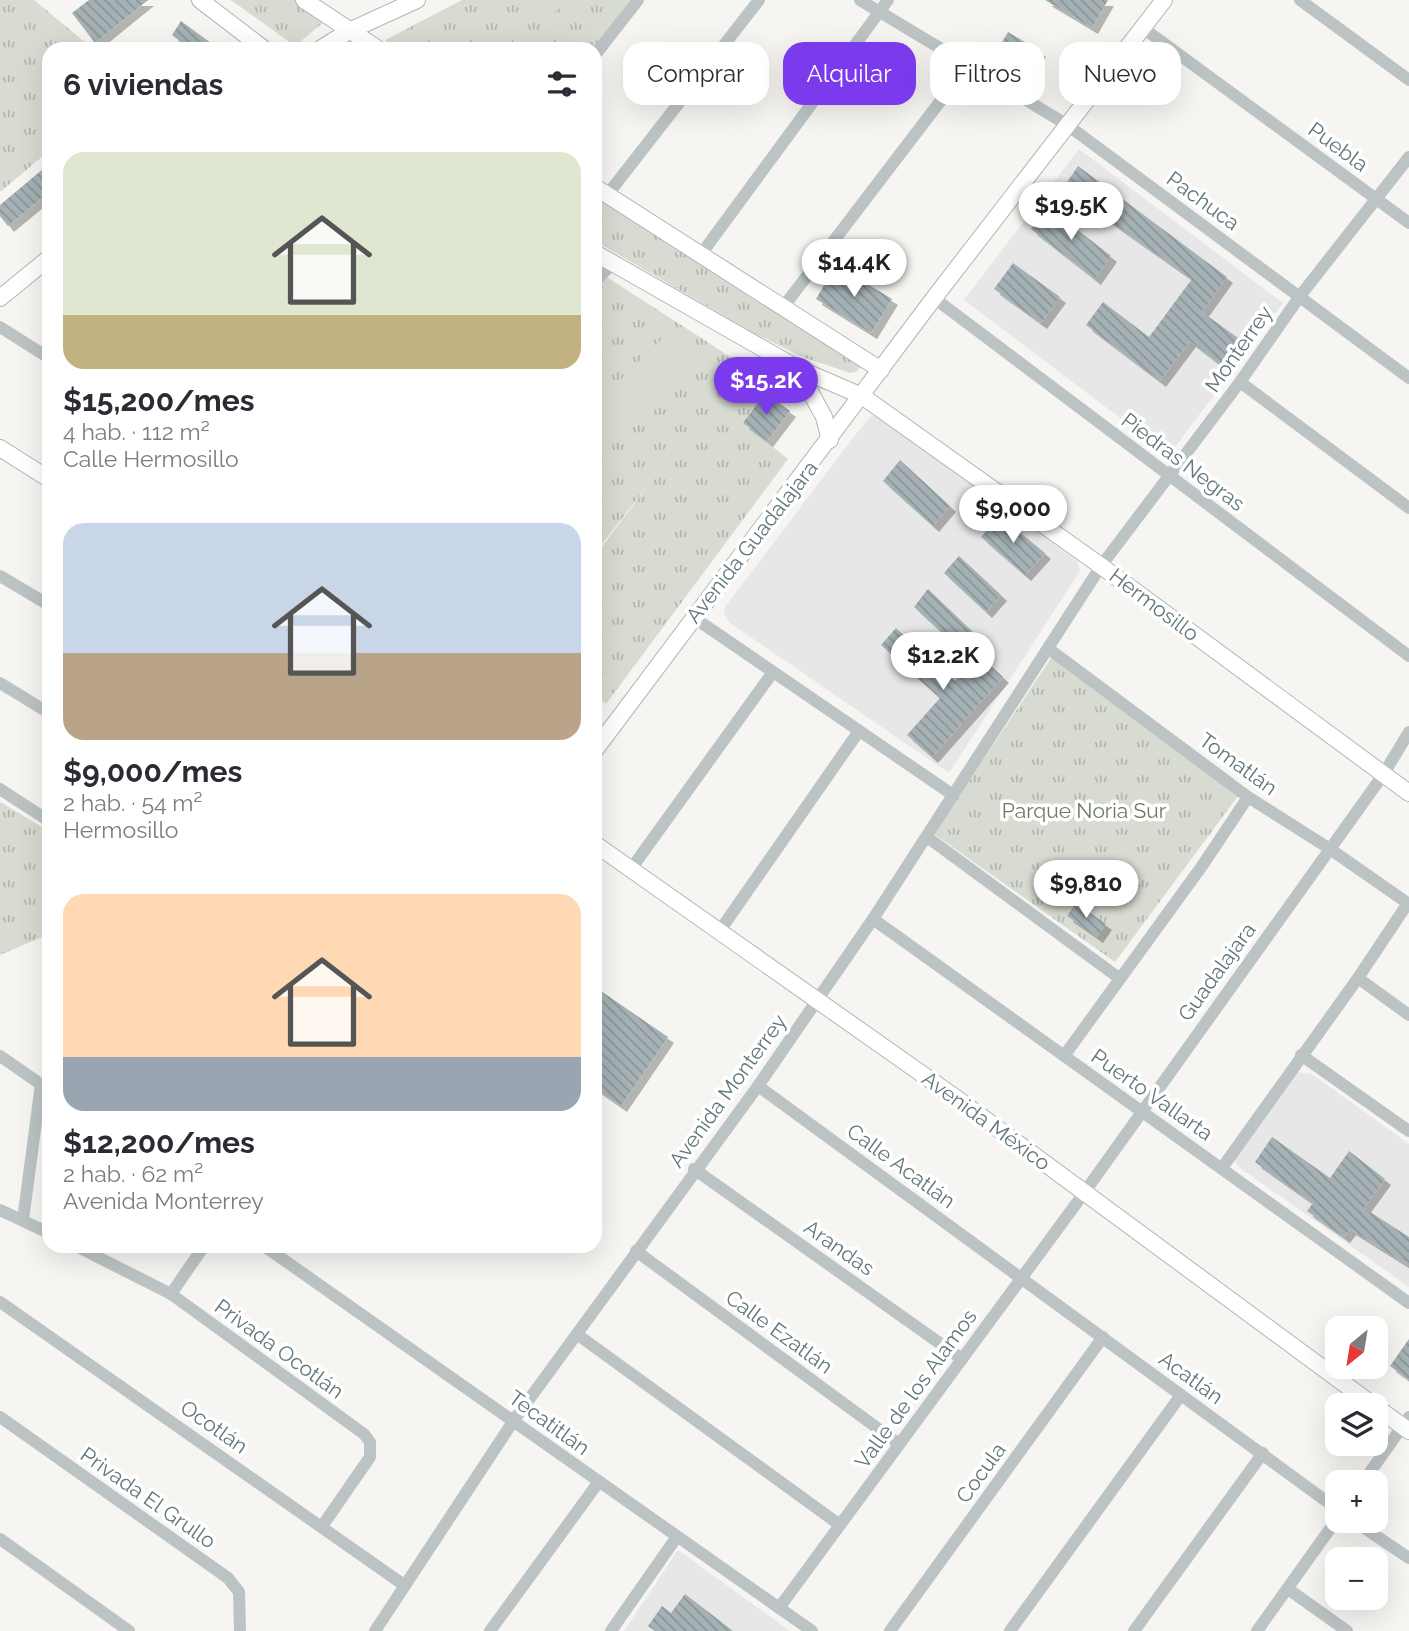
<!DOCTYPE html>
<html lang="es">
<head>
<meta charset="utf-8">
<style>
  :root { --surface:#fff; --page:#f2f2f3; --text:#2b2b33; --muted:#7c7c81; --accent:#7c3aed }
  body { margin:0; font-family:Raleway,sans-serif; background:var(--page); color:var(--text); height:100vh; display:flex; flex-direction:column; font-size:26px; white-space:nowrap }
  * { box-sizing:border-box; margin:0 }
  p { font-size:23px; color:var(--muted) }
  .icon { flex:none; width:38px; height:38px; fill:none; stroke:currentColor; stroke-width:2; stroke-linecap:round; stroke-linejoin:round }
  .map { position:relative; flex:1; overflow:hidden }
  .panel { position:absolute; left:42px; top:42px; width:560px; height:1211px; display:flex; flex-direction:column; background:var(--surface); border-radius:21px; box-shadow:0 7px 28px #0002 }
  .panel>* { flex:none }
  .hud { position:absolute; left:623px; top:42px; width:665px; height:63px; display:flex; gap:14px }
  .needle { width:46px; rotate:210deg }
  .controls { position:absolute; left:1325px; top:1316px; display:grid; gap:14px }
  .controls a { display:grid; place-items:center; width:63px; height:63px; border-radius:14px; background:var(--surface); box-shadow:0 7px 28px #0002; font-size:35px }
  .price { position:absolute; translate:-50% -60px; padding:0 16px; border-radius:24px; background:#fff; color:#222; font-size:23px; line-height:46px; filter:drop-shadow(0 2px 4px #0008) }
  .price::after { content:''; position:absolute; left:50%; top:42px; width:21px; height:16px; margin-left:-10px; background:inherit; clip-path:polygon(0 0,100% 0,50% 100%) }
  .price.on { background:var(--accent); color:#fff }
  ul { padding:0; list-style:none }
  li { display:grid; align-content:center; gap:14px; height:371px; padding:0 21px }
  li span { display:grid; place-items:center; height:217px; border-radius:21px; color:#555 }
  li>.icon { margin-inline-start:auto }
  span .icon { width:126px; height:126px; fill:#fffc; stroke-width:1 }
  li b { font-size:30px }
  h2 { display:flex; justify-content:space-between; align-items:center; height:84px; padding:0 21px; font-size:30px }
  .tag { padding:0 24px; border-radius:21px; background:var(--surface); box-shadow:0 7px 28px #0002; font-size:24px; line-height:63px }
  .tag.on { background:var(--accent); color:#fff }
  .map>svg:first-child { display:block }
</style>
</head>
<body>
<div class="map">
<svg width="1409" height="1631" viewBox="0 0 1409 1631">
  <defs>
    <pattern id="grass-tufts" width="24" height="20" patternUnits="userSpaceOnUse" patternTransform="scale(1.75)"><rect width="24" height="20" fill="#d7dbd1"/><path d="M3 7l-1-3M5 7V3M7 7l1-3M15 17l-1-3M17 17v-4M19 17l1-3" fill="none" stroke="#b2b6af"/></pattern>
    <pattern id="building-back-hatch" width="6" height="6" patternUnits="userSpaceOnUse" patternTransform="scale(1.75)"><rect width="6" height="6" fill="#a5b1b4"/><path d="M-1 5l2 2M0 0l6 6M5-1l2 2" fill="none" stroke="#8a9598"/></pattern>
    <filter id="shadow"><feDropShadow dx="6" dy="6" stdDeviation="0" flood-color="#0004"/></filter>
  </defs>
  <rect width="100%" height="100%" fill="#f6f5f2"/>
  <g fill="#e6e7e6">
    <polygon points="1079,149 1283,303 1169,455 964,300"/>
    <polygon points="878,415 1077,561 1080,571 949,773 730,623 724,614 725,607 856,434 870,417"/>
    <polygon points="1295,1072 1312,1074 1409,1144 1409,1287 1236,1165 1234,1155"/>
    <polygon points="678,1550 790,1631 624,1631"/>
  </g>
  <g fill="url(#grass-tufts)">
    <polygon points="0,0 34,0 93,49 49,49 49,151 0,192"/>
    <polygon points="231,0 297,0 325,21 295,46"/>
    <polygon points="462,0 630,0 594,49 400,49 385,40"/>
    <polygon points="595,190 863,364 856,372 850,373 800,356 754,333 595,241"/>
    <polygon points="605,276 771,383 743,423 788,459 606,704 595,696 595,556 655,476 595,553 595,288"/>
    <polygon points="1053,655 1238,796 1115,962 934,834"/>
    <polygon points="0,802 49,831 49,934 0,955"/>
  </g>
  <g fill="#d7dbd1">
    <polygon points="515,0 578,0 526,25"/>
    <polygon points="665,336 696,366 645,416 614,386"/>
    <polygon points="595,381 636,420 595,462"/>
  </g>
  <g fill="url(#building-back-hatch)" filter="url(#shadow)">
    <polygon points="89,0 148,0 95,43 72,13"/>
    <polygon points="1045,0 1108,0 1092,28"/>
    <polygon points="181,21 219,49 190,49 172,35"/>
    <polygon points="1008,32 1040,51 1022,82 990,63"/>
    <polygon points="49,164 49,192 8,226 0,216 0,205"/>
    <polygon points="1078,166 1227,277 1202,312 1245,343 1226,369 1190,341 1160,381 1086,325 1103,302 1149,337 1192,279 1063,188"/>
    <polygon points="1047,206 1111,256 1095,279 1031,229"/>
    <polygon points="1013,263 1060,297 1041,323 994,289"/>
    <polygon points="836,265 892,299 871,333 816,299"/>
    <polygon points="765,393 790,411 767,441 743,423"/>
    <polygon points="900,460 950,506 933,526 883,481"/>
    <polygon points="1000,516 1045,553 1025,575 981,537"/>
    <polygon points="959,556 1001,595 986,612 944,573"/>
    <polygon points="928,589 975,634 962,651 914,607"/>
    <polygon points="896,628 955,681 979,655 1003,677 932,757 907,735 940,698 881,645"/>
    <polygon points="1076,903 1106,924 1097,937 1067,916"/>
    <polygon points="595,987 668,1037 621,1106 595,1088"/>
    <polygon points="1272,1137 1330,1178 1349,1151 1385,1179 1364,1208 1409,1237 1409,1266 1350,1229 1344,1237 1307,1211 1313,1203 1255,1162"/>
    <polygon points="1409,1339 1409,1380 1390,1366"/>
    <polygon points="685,1594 733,1631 655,1631 648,1626 662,1606 671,1613"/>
  </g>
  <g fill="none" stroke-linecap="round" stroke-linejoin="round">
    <g stroke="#afb7b9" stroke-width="18">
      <g id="secondary">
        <polyline points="200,0 264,49"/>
        <polyline points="304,0 378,49"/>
        <polyline points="320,49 349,31 417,0"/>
        <polyline points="595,187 881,370"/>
        <polyline points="595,253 797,368 862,396 1101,566 1409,793"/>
        <polyline points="0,298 49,258"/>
        <polyline points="797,368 824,417 830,440"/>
        <polyline points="0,448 49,479"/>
        <polyline points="595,750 934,298 1164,0"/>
        <polyline points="595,844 959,1100 1373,1405"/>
        <polyline points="1376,1407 1409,1431"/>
      </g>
    </g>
    <g stroke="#bcc3c5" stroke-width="12">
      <polyline points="860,0 1066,124 1409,378"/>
      <polyline points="1300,0 1409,80"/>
      <polyline points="1143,28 1409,223"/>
      <polyline points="595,55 638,0"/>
      <polyline points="608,194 759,0"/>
      <polyline points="702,253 888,0"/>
      <polyline points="595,281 612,264"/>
      <polyline points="934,298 1409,656"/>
      <polyline points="784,306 968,65"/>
      <polyline points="0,327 49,358"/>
      <polyline points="1240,382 1409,508"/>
      <polyline points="0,576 49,605"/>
      <polyline points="693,617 953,795"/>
      <polyline points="1049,649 1248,797 1330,849 1409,904"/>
      <polyline points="0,683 49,713"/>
      <polyline points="0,789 49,821"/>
      <polyline points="927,837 1119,978"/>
      <polyline points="631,869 773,672"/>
      <polyline points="873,919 1409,1303"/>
      <polyline points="721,929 859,731"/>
      <polyline points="1358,978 1409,1015"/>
      <polyline points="1301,1055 1409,1131"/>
      <polyline points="0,1056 49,1090"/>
      <polyline points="1064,1056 1202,866 1248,797"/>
      <polyline points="758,1086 1337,1509"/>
      <polyline points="1222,1168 1358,978 1408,903"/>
      <polyline points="694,1169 962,1359"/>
      <polyline points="0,1210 49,1233"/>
      <polyline points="23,1220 41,1084"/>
      <polyline points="76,1246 171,1294 364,1434 370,1442 370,1457 323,1525"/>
      <polyline points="264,1246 812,1631"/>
      <polyline points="636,1251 899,1444"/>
      <polyline points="171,1294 204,1246"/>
      <polyline points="0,1302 404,1585"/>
      <polyline points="578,1335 840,1525"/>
      <polyline points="0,1417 228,1578 239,1592 240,1631"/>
      <polyline points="1363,1482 1409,1417"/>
      <polyline points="1354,1521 1409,1558"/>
      <polyline points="0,1539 129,1631"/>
      <polyline points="1288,1589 1347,1631"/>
      <polyline points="779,1608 1084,1193 1383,775 1409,732"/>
      <polyline points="375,1631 514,1420 758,1086 873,919 1101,566 1240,382 1300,296 1409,157"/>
      <polyline points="490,1631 598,1483"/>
      <polyline points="611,1631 676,1538"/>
      <polyline points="890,1631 1103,1337"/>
      <polyline points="1010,1631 1181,1395"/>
      <polyline points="1134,1631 1263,1453"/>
      <polyline points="1257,1631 1337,1519"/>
    </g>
    <use href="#secondary" stroke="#fff" stroke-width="16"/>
  </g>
  <g text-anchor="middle" stroke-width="7" stroke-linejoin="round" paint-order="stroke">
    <g font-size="21" fill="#61777d" stroke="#fff">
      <text transform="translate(1338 147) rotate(36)" y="7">Puebla</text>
      <text transform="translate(1203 201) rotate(36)" y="7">Pachuca</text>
      <text transform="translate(1239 349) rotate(-55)" y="7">Monterrey</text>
      <text transform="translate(1183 462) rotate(37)" y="7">Piedras Negras</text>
      <text transform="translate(752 542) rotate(-52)" y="7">Avenida Guadalajara</text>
      <text transform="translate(1154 605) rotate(37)" y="7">Hermosillo</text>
      <text transform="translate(1238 764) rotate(36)" y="7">Tomatlán</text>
      <text transform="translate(1217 972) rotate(-54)" y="7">Guadalajara</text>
      <text transform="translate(728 1091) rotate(-54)" y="7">Avenida Monterrey</text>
      <text transform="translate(1152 1095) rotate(35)" y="7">Puerto Vallarta</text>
      <text transform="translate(986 1121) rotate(36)" y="7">Avenida México</text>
      <text transform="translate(901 1166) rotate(36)" y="7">Calle Acatlán</text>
      <text transform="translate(839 1248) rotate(35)" y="7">Arandas</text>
      <text transform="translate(779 1332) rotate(36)" y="7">Calle Ezatlán</text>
      <text transform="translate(279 1349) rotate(36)" y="7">Privada Ocotlán</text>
      <text transform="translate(1191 1378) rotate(36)" y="7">Acatlán</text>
      <text transform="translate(916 1389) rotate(-54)" y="7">Valle de los Alamos</text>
      <text transform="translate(549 1423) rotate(36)" y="7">Tecatitlán</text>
      <text transform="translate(214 1427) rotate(35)" y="7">Ocotlán</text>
      <text transform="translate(981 1473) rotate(-54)" y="7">Cocula</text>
      <text transform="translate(148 1498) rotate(35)" y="7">Privada El Grullo</text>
    </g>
    <g font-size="21" fill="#6d7b63" stroke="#fff">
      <text x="1084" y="818">Parque Noria Sur</text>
    </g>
  </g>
</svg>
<div class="controls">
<a><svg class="needle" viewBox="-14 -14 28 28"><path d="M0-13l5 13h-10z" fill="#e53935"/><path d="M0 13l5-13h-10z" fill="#7c7c81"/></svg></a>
<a><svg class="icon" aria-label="layers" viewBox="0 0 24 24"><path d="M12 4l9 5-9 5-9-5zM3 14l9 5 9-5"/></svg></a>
<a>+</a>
<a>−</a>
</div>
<b class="price" style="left:1071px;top:242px">$19.5K</b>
<b class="price" style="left:854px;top:299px">$14.4K</b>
<b class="price on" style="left:766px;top:417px">$15.2K</b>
<b class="price" style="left:1013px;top:545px">$9,000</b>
<b class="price" style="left:943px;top:692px">$12.2K</b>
<b class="price" style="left:1086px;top:920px">$9,810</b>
<div class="hud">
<a class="tag">Comprar</a>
<a class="tag on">Alquilar</a>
<a class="tag">Filtros</a>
<a class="tag">Nuevo</a>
</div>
<section class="panel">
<h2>6 viviendas<svg class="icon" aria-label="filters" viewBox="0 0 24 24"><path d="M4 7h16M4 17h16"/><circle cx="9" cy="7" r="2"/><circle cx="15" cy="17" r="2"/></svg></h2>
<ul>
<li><span style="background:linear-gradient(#dfe7d0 75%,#c2b280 0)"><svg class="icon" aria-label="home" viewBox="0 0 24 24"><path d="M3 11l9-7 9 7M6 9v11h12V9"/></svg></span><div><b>$15,200/mes</b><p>4 hab. · 112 m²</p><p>Calle Hermosillo</p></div></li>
<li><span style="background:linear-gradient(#c9d6e8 60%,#b9a48a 0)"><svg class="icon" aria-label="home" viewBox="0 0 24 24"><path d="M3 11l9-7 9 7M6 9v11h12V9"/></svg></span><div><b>$9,000/mes</b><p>2 hab. · 54 m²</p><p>Hermosillo</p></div></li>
<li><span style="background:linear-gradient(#ffd9b3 75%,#9aa5b1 0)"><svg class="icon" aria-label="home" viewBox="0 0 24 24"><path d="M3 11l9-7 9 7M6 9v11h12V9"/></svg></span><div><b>$12,200/mes</b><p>2 hab. · 62 m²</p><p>Avenida Monterrey</p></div></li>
</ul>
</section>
</div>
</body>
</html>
